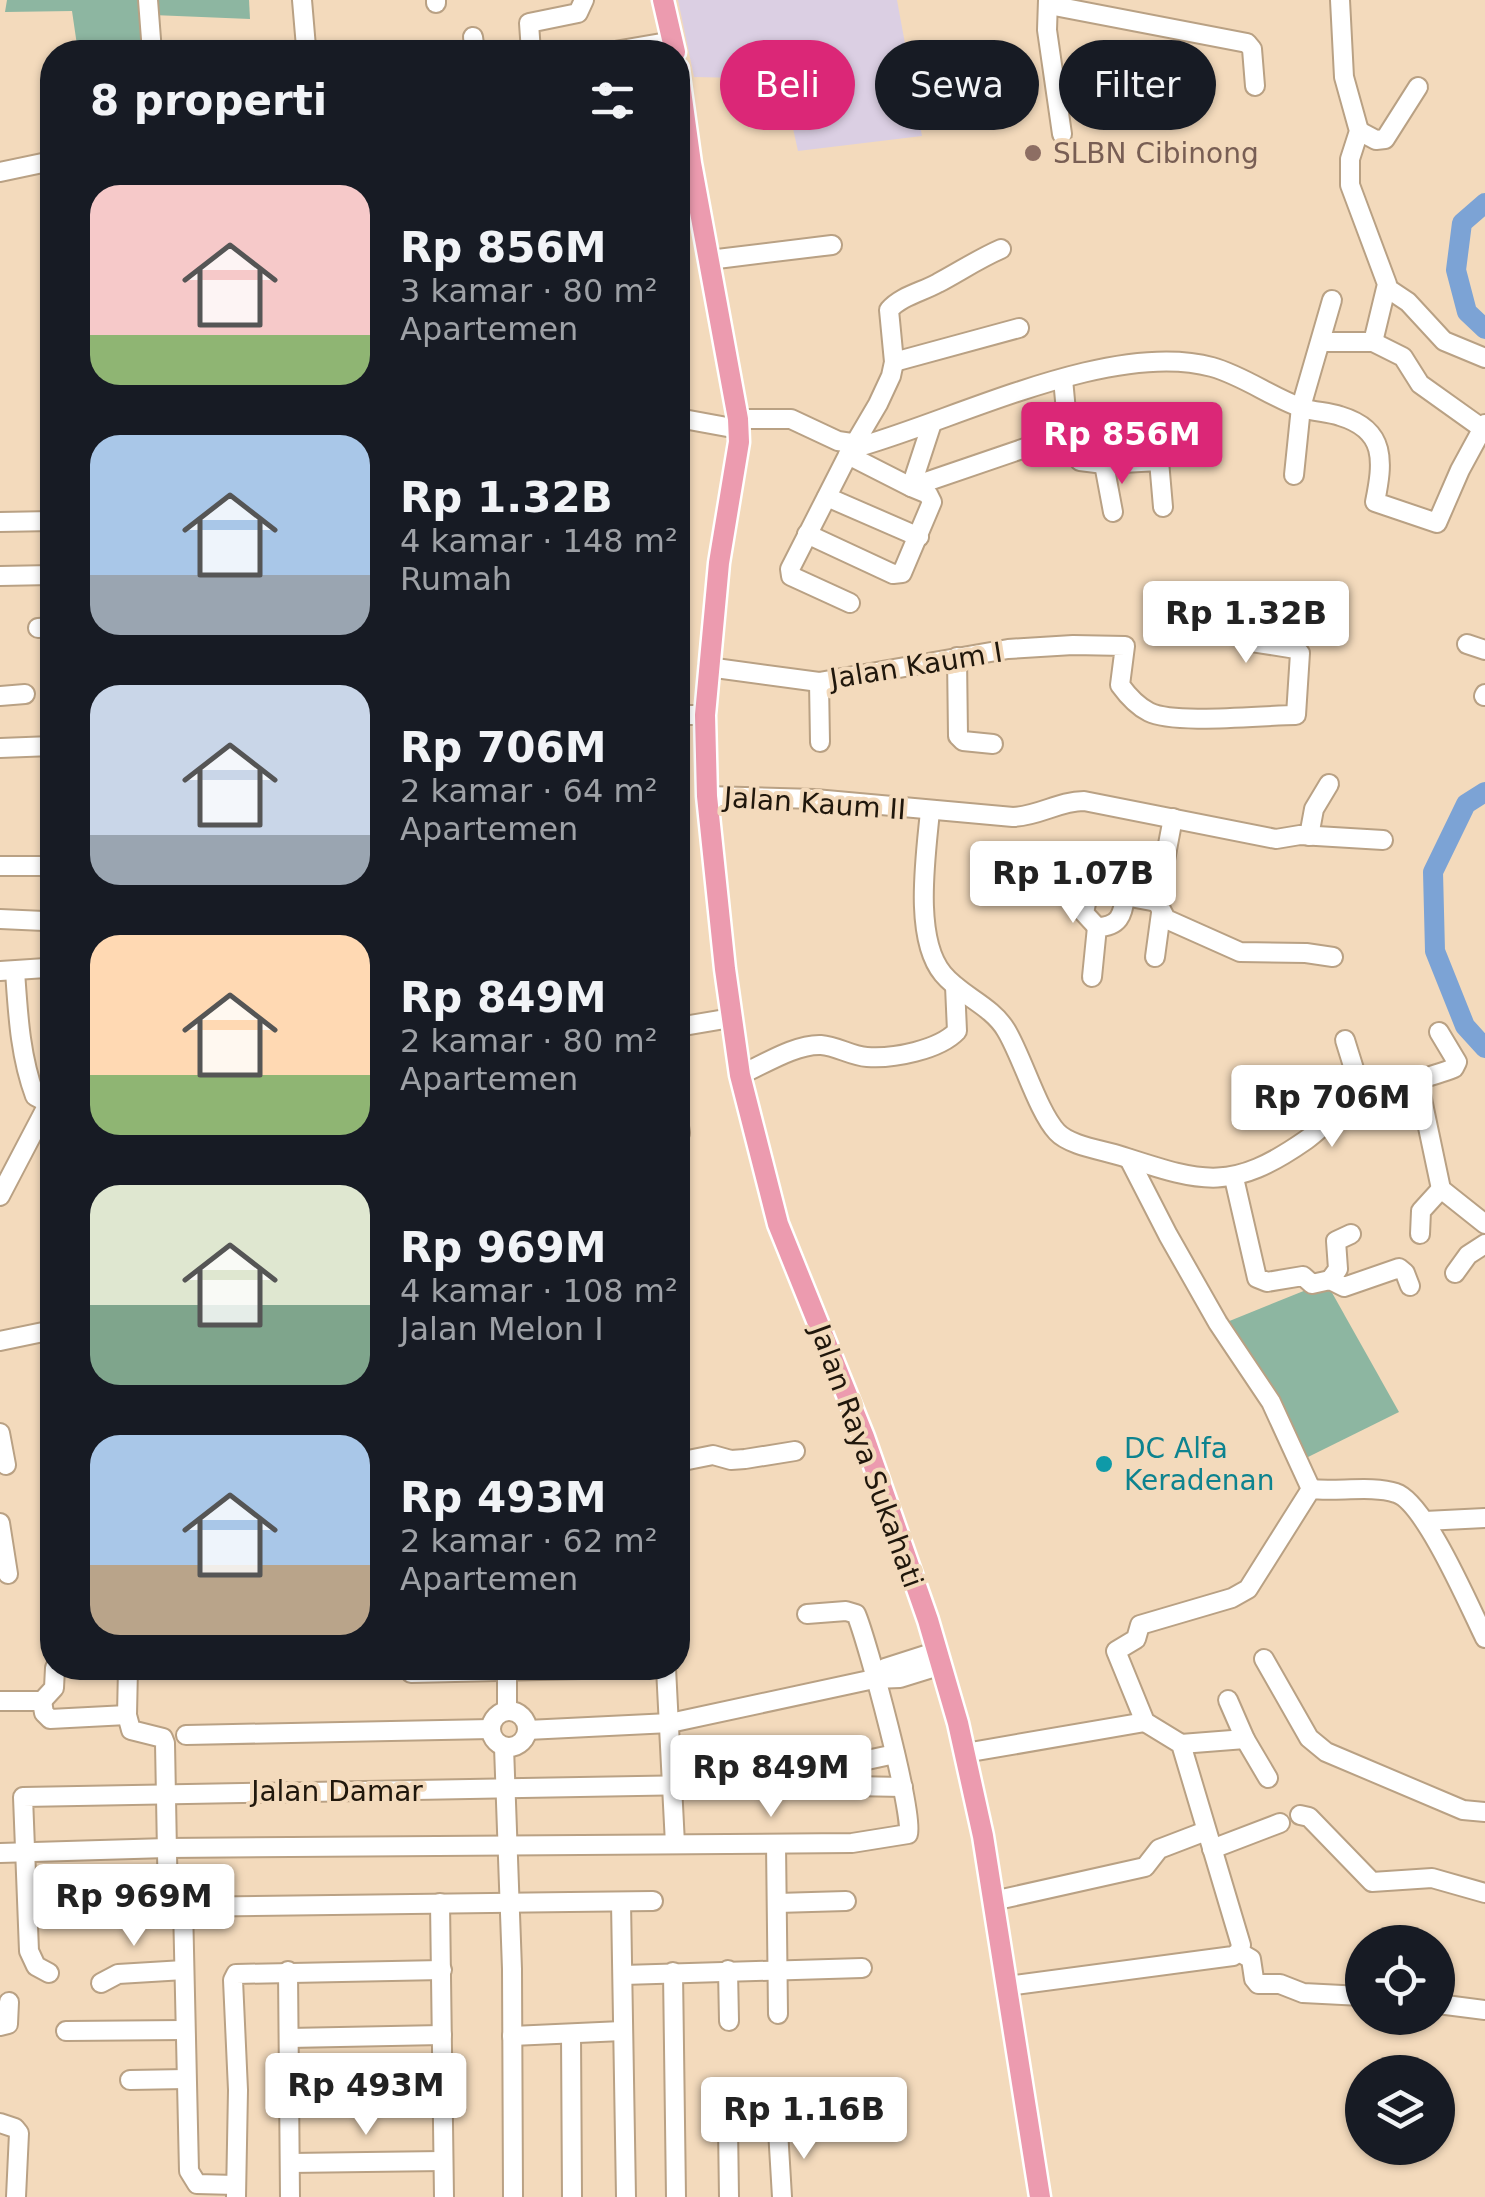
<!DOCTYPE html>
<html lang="id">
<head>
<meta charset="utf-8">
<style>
  :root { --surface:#171b24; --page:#242831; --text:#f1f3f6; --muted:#9ea1a6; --accent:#db2777 }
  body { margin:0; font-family:"DejaVu Sans",sans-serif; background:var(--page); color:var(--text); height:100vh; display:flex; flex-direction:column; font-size:38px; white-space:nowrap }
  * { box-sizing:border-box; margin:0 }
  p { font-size:32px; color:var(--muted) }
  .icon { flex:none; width:55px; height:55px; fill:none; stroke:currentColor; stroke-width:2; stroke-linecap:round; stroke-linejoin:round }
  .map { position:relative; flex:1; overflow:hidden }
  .side { position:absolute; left:40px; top:40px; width:650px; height:1640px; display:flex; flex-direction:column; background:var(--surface); border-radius:40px; box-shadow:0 2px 8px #0004 }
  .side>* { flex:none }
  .guide { position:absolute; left:720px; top:40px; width:615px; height:90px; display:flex; gap:20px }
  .tools { position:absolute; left:1345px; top:1925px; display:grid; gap:20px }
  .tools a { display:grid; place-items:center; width:110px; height:110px; border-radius:50%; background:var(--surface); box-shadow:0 2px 8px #0004; font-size:50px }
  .price { position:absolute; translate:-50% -85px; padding:0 22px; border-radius:10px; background:#fff; color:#222; font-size:32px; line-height:65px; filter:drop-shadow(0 2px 5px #0008) }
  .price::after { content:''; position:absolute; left:50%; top:60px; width:30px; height:22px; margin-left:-15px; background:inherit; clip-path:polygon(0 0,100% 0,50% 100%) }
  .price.on { background:var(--accent); color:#fff }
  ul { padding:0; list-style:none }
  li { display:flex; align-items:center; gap:30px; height:250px; padding:0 50px }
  li span { display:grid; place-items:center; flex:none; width:280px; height:200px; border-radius:30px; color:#555 }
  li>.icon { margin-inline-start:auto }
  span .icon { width:120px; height:120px; fill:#fffc; stroke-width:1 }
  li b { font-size:42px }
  h2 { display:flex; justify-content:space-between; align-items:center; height:120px; padding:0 50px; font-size:42px }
  .pill { padding:0 35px; border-radius:45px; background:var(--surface); box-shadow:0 2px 8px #0004; font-size:35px; line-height:90px }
  .pill.on { background:var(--accent); color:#fff }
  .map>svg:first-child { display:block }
</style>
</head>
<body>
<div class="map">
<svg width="1485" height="2197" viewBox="0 0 1485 2197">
  <rect width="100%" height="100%" fill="#f3dabc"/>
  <polygon fill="#dbcfe3" points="678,0 897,0 922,136 798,151 782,79 694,77"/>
  <g fill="#8db6a1">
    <polygon points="7,0 143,0 147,52 78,52 72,11 5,12"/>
    <polygon points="152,0 249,0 250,19 153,15"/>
    <polygon points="1326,1282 1399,1412 1304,1459 1222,1324"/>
  </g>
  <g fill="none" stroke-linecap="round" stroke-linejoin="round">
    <g stroke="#7ca3d5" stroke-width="20">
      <polyline points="1485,203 1462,223 1456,270 1467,312 1485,329"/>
      <polyline points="1485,792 1466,804 1433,872 1435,951 1465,1026 1485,1048"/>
    </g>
    <g stroke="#b9a184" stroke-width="22">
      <g id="minor">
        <polyline points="148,0 152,52"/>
        <polyline points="302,0 306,47"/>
        <polyline points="1048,0 1047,30 1062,134"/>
        <polyline points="436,3 436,0"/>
        <polyline points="1049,5 1247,43 1252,49 1255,86"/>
        <polyline points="473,37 475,52"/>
        <polyline points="531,52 529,23 578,13 584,0"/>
        <polyline points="609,52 673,41"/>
        <polyline points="1359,131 1376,140 1385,139 1418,87"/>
        <polyline points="0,172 52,161"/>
        <polyline points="709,260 832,245"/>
        <polyline points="1387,288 1408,302 1444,341 1485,358"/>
        <polyline points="1322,342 1373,342 1387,284 1350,185 1350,159 1359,131 1344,77 1340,0"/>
        <polyline points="1373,342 1403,357 1420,384 1483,429"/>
        <polyline points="894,362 1019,328"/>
        <polyline points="1076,415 1080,461 1104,464 1159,461 1163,507"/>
        <polyline points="678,418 738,429"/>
        <path d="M738 419H791L838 441 865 445C961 417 1114 340 1212 367 1244 376 1271 397 1302 408 1315 412 1328 412 1340 416 1387 430 1383 462 1375 502L1437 523 1460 470 1485 424"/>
        <polyline points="848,455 911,487 1063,435 1067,422 1063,379"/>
        <polyline points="1104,464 1113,512"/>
        <polyline points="1294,475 1301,407 1332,300"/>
        <polyline points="827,497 919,537"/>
        <polyline points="0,522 52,521"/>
        <polyline points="807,534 893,574 902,573 932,502 928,494 911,487 932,423"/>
        <polyline points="0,576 52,575"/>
        <path d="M850 603 791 576 790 569 848 455 878 404 891 376 894 362 889 310C901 296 922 292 938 283 959 272 978 259 1001 249"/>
        <polyline points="38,628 52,627"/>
        <polyline points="1467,644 1485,650"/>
        <polyline points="957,657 958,736 963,741 993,744"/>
        <path d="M708 667 819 682 1008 649 1073 645 1125 646 1120 685C1128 696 1137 706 1149 712 1175 725 1264 715 1296 715L1300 653 1296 649 1251 642 1243 621"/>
        <polyline points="819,682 820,742"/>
        <polyline points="0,696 25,694"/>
        <polyline points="1484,696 1485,694"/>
        <polyline points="678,715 705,715"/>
        <polyline points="0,748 52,746"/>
        <path d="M707 796 815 799 1013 817C1039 816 1059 801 1084 801L1276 839 1300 835 1383 840"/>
        <path d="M930 811C926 855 913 938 943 974 961 996 991 1005 1006 1030 1022 1056 1038 1112 1057 1132 1070 1146 1103 1150 1121 1156 1202 1182 1230 1193 1306 1140 1320 1130 1332 1116 1347 1106 1377 1086 1420 1082 1454 1068L1457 1062 1439 1032"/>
        <polyline points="1173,818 1157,902 1166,919 1240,952 1306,953 1333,957"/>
        <polyline points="1309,836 1314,809 1329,784"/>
        <polyline points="0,866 52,866"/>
        <polyline points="1023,872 1049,882 1157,902"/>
        <polyline points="1089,889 1084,913 1097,927"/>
        <polyline points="0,919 44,921"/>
        <polyline points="1155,957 1161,913"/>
        <polyline points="0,971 46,968"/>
        <path d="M15 971C18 1014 20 1056 35 1096L50 1104"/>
        <path d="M1092 977 1097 927C1119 927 1123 915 1125 896"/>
        <polyline points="678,1027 731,1018"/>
        <polyline points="1345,1040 1363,1098"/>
        <path d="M740 1075C763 1065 795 1044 821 1045 837 1046 851 1056 867 1057 893 1059 939 1050 957 1031L955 986"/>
        <polyline points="1418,1080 1441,1189 1485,1224"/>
        <polyline points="678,1120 680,1133"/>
        <polyline points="1129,1159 1168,1235 1218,1323 1271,1402 1311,1489"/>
        <polyline points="1234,1178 1257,1278 1267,1282 1303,1276 1312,1284 1330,1280 1344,1287 1399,1268 1405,1273 1410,1286"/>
        <polyline points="0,1196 45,1110 52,1104"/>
        <polyline points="1420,1234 1421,1211 1441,1189"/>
        <polyline points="1455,1273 1468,1255 1485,1244"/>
        <polyline points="1330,1280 1338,1269 1336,1241 1351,1234"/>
        <polyline points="0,1341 48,1331"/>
        <polyline points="0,1433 6,1465"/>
        <polyline points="678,1462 713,1455 731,1460 745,1459 795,1451"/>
        <polyline points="1425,1521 1485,1518"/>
        <polyline points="0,1523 8,1574"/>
        <polyline points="1264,1659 1309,1738 1326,1752 1463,1810 1485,1812"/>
        <polyline points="128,1668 127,1715 131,1730 163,1738 165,1743 168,1907"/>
        <polyline points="666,1668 675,1844"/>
        <polyline points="411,1673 624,1668"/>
        <polyline points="874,1679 885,1668 938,1651"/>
        <polyline points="0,1701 42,1701 54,1688 55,1668"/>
        <polyline points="42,1701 44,1713 50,1719 127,1715"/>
        <polyline points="507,1711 507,1668"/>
        <circle cx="509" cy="1729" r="18"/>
        <polyline points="527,1730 670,1723 874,1679 900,1678 942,1665"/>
        <polyline points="186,1735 491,1729"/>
        <polyline points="1245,1739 1268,1778"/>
        <polyline points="1181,1744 1245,1739 1228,1700"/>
        <polyline points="504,1747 512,1969 513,2197"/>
        <polyline points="965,1753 1145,1722"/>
        <polyline points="788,1777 895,1754"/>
        <polyline points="1300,1815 1309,1817 1372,1882 1432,1878 1485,1893"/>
        <polyline points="776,1844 778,2014"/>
        <polyline points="1212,1849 1280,1823"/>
        <path d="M0 1853 167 1848 852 1843 908 1834C915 1817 867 1639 856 1614L846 1611 807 1614"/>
        <polyline points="993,1901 1145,1867 1159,1849 1206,1831"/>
        <polyline points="621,1902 626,2197"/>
        <polyline points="440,1903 444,2197"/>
        <polyline points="777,1903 846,1901"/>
        <polyline points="183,1906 189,2171 197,2184 236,2185"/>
        <polyline points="28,1909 653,1901"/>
        <polyline points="1239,1952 1251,1959 1254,1979 1258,1984 1280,1984 1303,1993 1362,1996"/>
        <polyline points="728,1970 729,2021"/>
        <polyline points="288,1971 290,2197"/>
        <polyline points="673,1972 676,2197"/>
        <polyline points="49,1973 36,1966 29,1951 23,1797 753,1784 903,1787"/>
        <polyline points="623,1975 862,1968"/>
        <polyline points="101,1983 118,1974 184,1970"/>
        <path d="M1008 1986 1233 1956 1239 1952 1241 1945 1181 1744 1145 1722 1116 1651 1136 1639 1140 1625 1232 1598 1248 1589 1311 1489C1336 1492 1373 1485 1396 1493 1425 1502 1470 1608 1485 1638"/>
        <polyline points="1438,2004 1485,2010"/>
        <polyline points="0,2026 8,2024 9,2002"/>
        <polyline points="66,2031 184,2030"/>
        <polyline points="571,2034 572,2197"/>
        <polyline points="512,2036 622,2031"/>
        <polyline points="289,2038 442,2035"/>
        <polyline points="130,2080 186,2079"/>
        <polyline points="289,2100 442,2099"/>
        <polyline points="0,2123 15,2128 19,2133 16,2197"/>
        <polyline points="728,2126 729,2197"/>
        <polyline points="778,2130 782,2197"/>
        <polyline points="290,2163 443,2161"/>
        <polyline points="236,2197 238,2090 233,1980 236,1974 442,1970"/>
      </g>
    </g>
    <g stroke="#fff" stroke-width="25">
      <g id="major">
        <polyline points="663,0 675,52"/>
        <polyline points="678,69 691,163 738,419 739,442 719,563 705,715 707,796 725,969 740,1075 778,1224 864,1437 928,1620 958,1723 983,1836 1040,2197"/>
      </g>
    </g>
    <use href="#minor" stroke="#fff" stroke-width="18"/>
    <use href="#major" stroke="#ec9baf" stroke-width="20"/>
  </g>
  <circle fill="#8d6e63" stroke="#f3dabc" stroke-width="4" cx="1033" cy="153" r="10"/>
  <circle fill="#0f9aa8" stroke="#f3dabc" stroke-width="4" cx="1104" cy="1464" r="10"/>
  <g text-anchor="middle" stroke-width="8" stroke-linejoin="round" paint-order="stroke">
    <g font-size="28" fill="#785e54" stroke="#f3dabc" text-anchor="start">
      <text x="1053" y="163">SLBN Cibinong</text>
    </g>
    <g font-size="28" fill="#20170c" stroke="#f3dabc">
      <text transform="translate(916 665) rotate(-9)" y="10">Jalan Kaum I</text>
      <text transform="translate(815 803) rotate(4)" y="10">Jalan Kaum II</text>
      <text transform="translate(867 1456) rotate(70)" y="10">Jalan Raya Sukahati</text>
      <text x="337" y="1801">Jalan Damar</text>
    </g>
    <g font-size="28" fill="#0d838f" stroke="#f3dabc" text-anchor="start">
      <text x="1124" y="1458">DC Alfa<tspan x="1124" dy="32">Keradenan</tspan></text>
    </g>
  </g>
</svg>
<div class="tools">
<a><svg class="icon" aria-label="locate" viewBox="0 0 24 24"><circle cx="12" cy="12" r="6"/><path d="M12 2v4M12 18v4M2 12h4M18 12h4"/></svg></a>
<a><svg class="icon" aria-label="layers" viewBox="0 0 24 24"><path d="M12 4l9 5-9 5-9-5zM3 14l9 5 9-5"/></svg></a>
</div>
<b class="price on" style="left:1122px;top:487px">Rp 856M</b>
<b class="price" style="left:1246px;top:666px">Rp 1.32B</b>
<b class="price" style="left:1073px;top:926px">Rp 1.07B</b>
<b class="price" style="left:1332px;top:1150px">Rp 706M</b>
<b class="price" style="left:771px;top:1820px">Rp 849M</b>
<b class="price" style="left:134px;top:1949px">Rp 969M</b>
<b class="price" style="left:366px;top:2138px">Rp 493M</b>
<b class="price" style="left:804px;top:2162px">Rp 1.16B</b>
<div class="guide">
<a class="pill on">Beli</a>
<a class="pill">Sewa</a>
<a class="pill">Filter</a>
</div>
<section class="side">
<h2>8 properti<svg class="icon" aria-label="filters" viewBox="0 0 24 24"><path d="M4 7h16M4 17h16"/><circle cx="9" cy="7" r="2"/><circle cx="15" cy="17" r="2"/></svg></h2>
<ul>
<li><span style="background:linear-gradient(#f6c9c9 75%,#8fb573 0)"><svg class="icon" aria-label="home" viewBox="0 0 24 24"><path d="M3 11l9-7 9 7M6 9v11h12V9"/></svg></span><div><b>Rp 856M</b><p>3 kamar · 80 m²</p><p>Apartemen</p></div></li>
<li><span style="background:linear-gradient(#a9c7e8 70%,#9aa5b1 0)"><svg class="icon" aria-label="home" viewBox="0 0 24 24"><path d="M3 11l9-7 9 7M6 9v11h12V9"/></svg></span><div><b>Rp 1.32B</b><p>4 kamar · 148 m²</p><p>Rumah</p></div></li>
<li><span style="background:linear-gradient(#c9d6e8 75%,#9aa5b1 0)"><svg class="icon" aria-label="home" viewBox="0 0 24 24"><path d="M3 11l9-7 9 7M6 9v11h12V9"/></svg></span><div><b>Rp 706M</b><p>2 kamar · 64 m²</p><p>Apartemen</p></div></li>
<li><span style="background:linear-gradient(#ffd9b3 70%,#8fb573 0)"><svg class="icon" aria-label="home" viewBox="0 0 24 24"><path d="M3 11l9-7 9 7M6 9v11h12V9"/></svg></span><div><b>Rp 849M</b><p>2 kamar · 80 m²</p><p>Apartemen</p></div></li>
<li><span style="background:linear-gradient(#dfe7d0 60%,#7fa58c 0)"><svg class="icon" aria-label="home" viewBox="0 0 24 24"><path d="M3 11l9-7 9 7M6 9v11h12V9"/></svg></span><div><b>Rp 969M</b><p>4 kamar · 108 m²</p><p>Jalan Melon I</p></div></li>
<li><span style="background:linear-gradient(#a9c7e8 65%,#b9a48a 0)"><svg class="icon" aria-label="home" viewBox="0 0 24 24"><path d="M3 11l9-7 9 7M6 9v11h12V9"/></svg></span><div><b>Rp 493M</b><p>2 kamar · 62 m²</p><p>Apartemen</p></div></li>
</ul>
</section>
</div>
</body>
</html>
